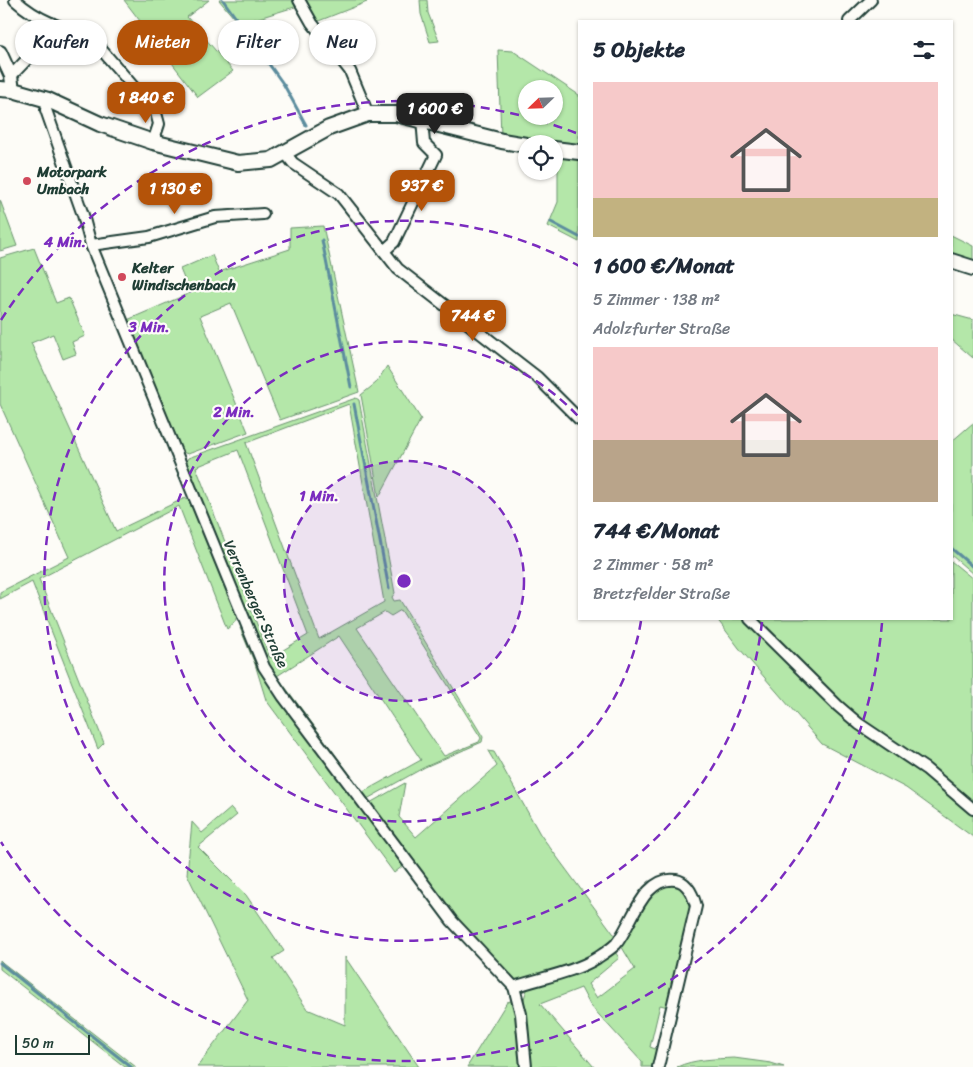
<!DOCTYPE html>
<html lang="de">
<head>
<meta charset="utf-8">
<style>
  :root { --surface:#fff; --page:#f2f2f3; --text:#1f2937; --muted:#747a83; --accent:#b45309 }
  body { margin:0; font-family:Sriracha,sans-serif; background:var(--page); color:var(--text); height:100vh; display:flex; flex-direction:column; font-size:19px; white-space:nowrap }
  * { box-sizing:border-box; margin:0 }
  p { font-size:16px; color:var(--muted) }
  .icon { flex:none; width:28px; height:28px; fill:none; stroke:currentColor; stroke-width:2; stroke-linecap:round; stroke-linejoin:round }
  .map { position:relative; flex:1; overflow:hidden }
  .sheet { position:absolute; left:578px; top:20px; width:375px; height:600px; display:flex; flex-direction:column; background:var(--surface); border-radius:0px; box-shadow:0 1px 4px #0004 }
  .sheet>* { flex:none }
  .banner { position:absolute; left:15px; top:20px; width:475px; height:45px; display:flex; gap:10px }
  .needle { width:32px; rotate:247deg }
  .controls { position:absolute; left:518px; top:80px; display:grid; gap:10px }
  .controls a { display:grid; place-items:center; width:45px; height:45px; border-radius:50%; background:var(--surface); box-shadow:0 1px 4px #0004; font-size:25px }
  .scale { position:absolute; left:15px; bottom:12px; width:75px; box-sizing:border-box; padding-left:5px; border:2px solid #1f3d34; border-top:0; font-size:14px; line-height:18px; white-space:nowrap; color:#1f3d34; -webkit-text-stroke:4px #fdfcf7; paint-order:stroke }
  .price { position:absolute; translate:-50% -42px; padding:0 11px; border-radius:10px; background:var(--accent); color:#fff; font-size:16px; line-height:32px; filter:drop-shadow(0 1px 2px #0008) }
  .price::after { content:''; position:absolute; left:50%; top:30px; width:15px; height:11px; margin-left:-8px; background:inherit; clip-path:polygon(0 0,100% 0,50% 100%) }
  .price.on { background:#222; color:#fff }
  ul { padding:0; list-style:none }
  li { display:grid; align-content:center; gap:10px; height:265px; padding:0 15px }
  li span { display:grid; place-items:center; height:155px; border-radius:0px; color:#555 }
  li>.icon { margin-inline-start:auto }
  span .icon { width:90px; height:90px; fill:#fffc; stroke-width:1 }
  li b { font-size:21px }
  h2 { display:flex; justify-content:space-between; align-items:center; height:60px; padding:0 15px; font-size:21px }
  .chip { padding:0 18px; border-radius:22px; background:var(--surface); box-shadow:0 1px 4px #0004; font-size:18px; line-height:45px }
  .chip.on { background:var(--accent); color:#fff }
  .map>svg:first-child { display:block }
</style>
</head>
<body>
<div class="map">
<svg width="973" height="1067" viewBox="0 0 973 1067">
  <rect width="100%" height="100%" fill="#fdfcf7"/>
  <filter id="ink" filterUnits="userSpaceOnUse"><feTurbulence type="fractalNoise" baseFrequency=".02" numOctaves="2"/><feDisplacementMap in="SourceGraphic" scale="10" xChannelSelector="R" yChannelSelector="G"/><feConvolveMatrix kernelMatrix="1 2 1 2 8 2 1 2 1" color-interpolation-filters="sRGB"/></filter>
  <g filter="url(#ink)">
    <g fill="#b4e7a9" stroke="#6a926e" fill-rule="evenodd">
      <polygon points="124,0 209,0 187,17 233,71 198,97"/>
      <polygon points="219,0 296,0 298,6 239,24"/>
      <polygon points="302,0 364,0 367,2 316,22"/>
      <polygon points="420,0 427,0 428,13 439,41 430,42 421,14"/>
      <path d="M498 50 513 51 579 95V148L501 137ZM526 89H554V116H526Z"/>
      <polygon points="558,154 579,157 579,242 548,226 558,202"/>
      <polygon points="0,200 17,246 0,251"/>
      <polygon points="323,226 359,392 280,420 231,303 200,316 248,432 188,454 179,451 125,321 190,293 180,269 212,255 219,272 290,249 290,228"/>
      <polygon points="951,235 973,246 973,268 951,261"/>
      <polygon points="34,248 56,303 69,298 85,336 72,342 76,354 63,359 53,334 31,343 116,531 185,498 193,504 237,616 235,622 227,629 179,506 39,579 104,743 98,749 32,582 0,599 0,592 69,557 0,404 0,258"/>
      <polygon points="951,314 973,320 973,358 951,339"/>
      <polygon points="387,366 421,419 379,497 361,395 376,383"/>
      <path d="M356 398 359 400 395 593 392 597 394 601 400 600 483 737 482 742 425 767 367 799 363 798 284 693 266 663 185 463 188 458ZM349 404 384 602 319 639 246 443ZM238 450 308 635 270 658 196 467ZM401 610 481 738 479 742 444 756 357 628 385 612 391 616ZM339 636 421 760 363 792 277 676Z"/>
      <polygon points="973,423 973,574 951,555 951,442"/>
      <polygon points="951,561 973,579 973,837 906,788 822,744 739,648 717,619 951,619"/>
      <polygon points="240,628 243,628 404,865 394,873 266,700 255,664"/>
      <polygon points="488,751 494,752 540,834 616,937 592,958 573,966 516,982 507,977 455,919 368,804 405,783 399,817 416,837 497,766"/>
      <polygon points="231,808 237,815 198,847 246,895 284,951 273,958 307,1009 345,1025 345,957 419,1067 197,1067 248,1000 187,874 192,822 202,833"/>
      <path d="M673 884 680 885 690 898 691 908 668 1007 660 1005 650 1047 658 1050 654 1067H642V1062L590 1005 581 988 540 1004 594 1067H529C527 1049 517 1001 529 987L614 950 619 958 588 984 597 998 635 969 620 944C636 923 646 889 673 884Z"/>
      <polygon points="0,960 3,963 136,1067 125,1067 0,969"/>
      <polygon points="514,1000 523,1067 467,1067 507,1002"/>
      <path d="M734 1058 771 1063 784 1067H677C694 1059 715 1059 734 1058Z"/>
    </g>
    <g fill="none" stroke-linecap="round" stroke-linejoin="round">
      <g stroke="#5c8d9e" stroke-width="3">
        <polyline points="223,0 284,85 306,125"/>
        <polyline points="551,222 579,237"/>
        <polyline points="322,240 351,387"/>
        <polyline points="354,404 389,589"/>
        <polyline points="951,548 973,567"/>
        <polyline points="0,963 131,1067"/>
      </g>
      <g stroke="#1f3d34" stroke-width="14">
        <g id="minor">
          <path d="M15 0C25 9 39 18 51 23 69 31 85 34 100 48L156 113 159 124 153 142"/>
          <polyline points="299,0 312,23 350,71 368,114"/>
          <polyline points="849,21 871,0"/>
          <polyline points="11,76 31,55 51,23"/>
          <polyline points="48,100 46,110 83,215 91,245 264,667 283,696 452,921 514,987 521,1014 526,1067"/>
          <polyline points="286,154 293,163 339,194 398,269 537,377 579,419"/>
          <polyline points="91,245 149,237 215,217 263,214"/>
          <polyline points="384,251 394,242 436,155 424,143 422,119"/>
          <polyline points="750,619 838,706 859,724 926,769 973,809"/>
          <path d="M514 987C540 978 575 972 597 958 603 954 611 949 616 944 632 925 643 875 676 880 688 882 693 895 696 906L658 1067"/>
        </g>
      </g>
      <g stroke="#1f3d34" stroke-width="16">
        <polyline id="tertiary" points="0,52 11,76 13,90"/>
      </g>
      <g stroke="#1f3d34" stroke-width="18">
        <g id="secondary">
          <polyline points="0,89 13,90 48,100 100,124 153,142 238,163 271,160 329,128 368,114 396,114 502,141 526,145"/>
          <polyline points="554,149 579,152"/>
          <polyline points="951,261 973,268"/>
        </g>
      </g>
      <use href="#minor" stroke="#fdfcf7" stroke-width="10"/>
      <use href="#tertiary" stroke="#fdfcf7" stroke-width="12"/>
      <use href="#secondary" stroke="#fdfcf7" stroke-width="14"/>
    </g>
  </g>
  <circle cx="404" cy="581" r="120" fill="#7b2cbf" fill-opacity=".12"/>
  <g fill="none" stroke="#7b2cbf" stroke-width="2.5" stroke-dasharray="9 6">
    <circle cx="404" cy="581" r="120"/>
    <path d="M641 621A240 240 0 1 1 578 416"/>
    <path d="M762 622A360 360 0 1 1 579 266"/>
    <path d="M882 623A480 480 0 0 1 1 842M1 320A480 480 0 0 1 576 133"/>
  </g>
  <g fill="#d1495b" stroke="#fdfcf7" stroke-width="2">
    <circle cx="27" cy="181" r="5"/>
    <circle cx="122" cy="277" r="5"/>
  </g>
  <g text-anchor="middle" stroke-width="4.5" stroke-linejoin="round" paint-order="stroke">
    <g font-size="15" font-weight="bold" fill="#1f3d34" stroke="#fdfcf7" text-anchor="start">
      <text x="37" y="177">Motorpark<tspan x="37" dy="17">Umbach</tspan></text>
      <text x="132" y="273">Kelter<tspan x="132" dy="17">Windischenbach</tspan></text>
    </g>
    <g font-size="15" fill="#1f3d34" stroke="#fdfcf7">
      <text transform="translate(256 604) rotate(66)" y="5">Verrenberger Straße</text>
    </g>
  </g>
  <circle cx="404" cy="581" r="8" fill="#7b2cbf" stroke="#fdfcf7" stroke-width="2.5"/>
  <g font-size="15" text-anchor="middle" font-weight="bold" fill="#7b2cbf" stroke="#fdfcf7" stroke-width="4.5" stroke-linejoin="round" paint-order="stroke">
    <text x="65" y="247">4 Min.</text>
    <text x="149" y="332">3 Min.</text>
    <text x="234" y="417">2 Min.</text>
    <text x="319" y="501">1 Min.</text>
  </g>
</svg>
<div class="controls">
<a><svg class="needle" viewBox="-14 -14 28 28"><path d="M0-13l5 13h-10z" fill="#e53935"/><path d="M0 13l5-13h-10z" fill="#747a83"/></svg></a>
<a><svg class="icon" aria-label="locate" viewBox="0 0 24 24"><circle cx="12" cy="12" r="6"/><path d="M12 2v4M12 18v4M2 12h4M18 12h4"/></svg></a>
</div>
<div class="scale">50 m</div>
<b class="price" style="left:146px;top:124px">1 840 €</b>
<b class="price on" style="left:435px;top:135px">1 600 €</b>
<b class="price" style="left:422px;top:212px">937 €</b>
<b class="price" style="left:175px;top:215px">1 130 €</b>
<b class="price" style="left:473px;top:342px">744 €</b>
<div class="banner">
<a class="chip">Kaufen</a>
<a class="chip on">Mieten</a>
<a class="chip">Filter</a>
<a class="chip">Neu</a>
</div>
<section class="sheet">
<h2>5 Objekte<svg class="icon" aria-label="filters" viewBox="0 0 24 24"><path d="M4 7h16M4 17h16"/><circle cx="9" cy="7" r="2"/><circle cx="15" cy="17" r="2"/></svg></h2>
<ul>
<li><span style="background:linear-gradient(#f6c9c9 75%,#c2b280 0)"><svg class="icon" aria-label="home" viewBox="0 0 24 24"><path d="M3 11l9-7 9 7M6 9v11h12V9"/></svg></span><div><b>1 600 €/Monat</b><p>5 Zimmer · 138 m²</p><p>Adolzfurter Straße</p></div></li>
<li><span style="background:linear-gradient(#f6c9c9 60%,#b9a48a 0)"><svg class="icon" aria-label="home" viewBox="0 0 24 24"><path d="M3 11l9-7 9 7M6 9v11h12V9"/></svg></span><div><b>744 €/Monat</b><p>2 Zimmer · 58 m²</p><p>Bretzfelder Straße</p></div></li>
</ul>
</section>
</div>
</body>
</html>
